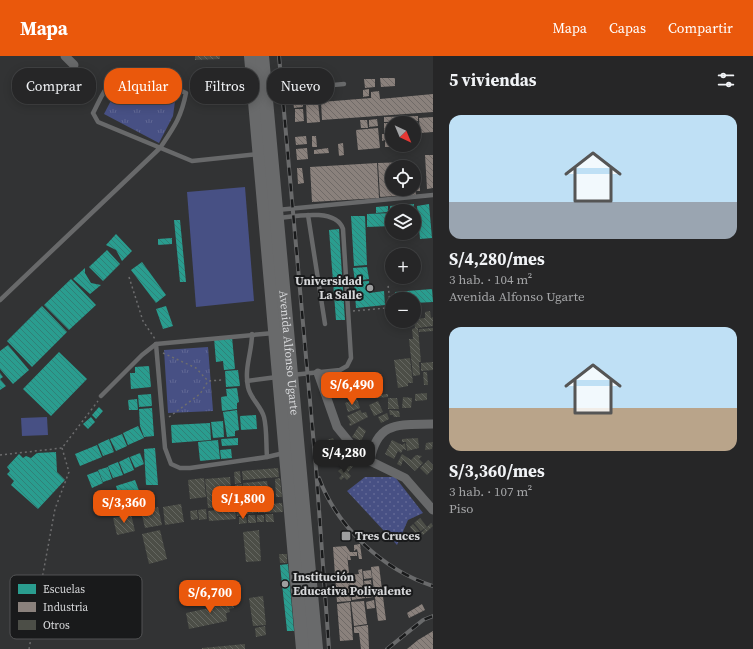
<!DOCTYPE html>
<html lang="es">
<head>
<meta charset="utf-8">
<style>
  :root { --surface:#262627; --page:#323233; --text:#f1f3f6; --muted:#a4a5a7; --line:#424344; --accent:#ea580c }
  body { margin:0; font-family:"Source Serif 4",serif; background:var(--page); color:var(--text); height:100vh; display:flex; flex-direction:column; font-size:15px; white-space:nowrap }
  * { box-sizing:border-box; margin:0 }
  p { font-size:13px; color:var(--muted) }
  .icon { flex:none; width:22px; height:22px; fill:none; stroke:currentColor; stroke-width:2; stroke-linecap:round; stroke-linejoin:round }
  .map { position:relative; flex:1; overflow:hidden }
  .side { display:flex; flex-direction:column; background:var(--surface); width:320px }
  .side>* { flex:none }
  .banner { position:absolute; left:12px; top:12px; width:361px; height:36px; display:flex; gap:8px }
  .needle { width:26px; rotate:136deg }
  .controls { position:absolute; left:385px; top:60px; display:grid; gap:8px }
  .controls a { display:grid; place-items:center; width:36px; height:36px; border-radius:50%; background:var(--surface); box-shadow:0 2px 10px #0003,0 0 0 1px var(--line); font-size:20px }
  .price { position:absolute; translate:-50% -34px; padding:0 9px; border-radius:8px; background:var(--accent); color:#fff; font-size:13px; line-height:26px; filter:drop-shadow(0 1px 2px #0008) }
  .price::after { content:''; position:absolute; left:50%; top:24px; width:12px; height:9px; margin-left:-6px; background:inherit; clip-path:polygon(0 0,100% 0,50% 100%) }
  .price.current { background:#222; color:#fff }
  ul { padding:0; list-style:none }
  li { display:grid; align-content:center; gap:8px; height:212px; padding:0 16px }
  li span { display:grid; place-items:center; height:124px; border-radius:12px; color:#555 }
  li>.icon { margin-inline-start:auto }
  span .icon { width:72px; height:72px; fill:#fffc; stroke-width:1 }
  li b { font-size:17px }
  h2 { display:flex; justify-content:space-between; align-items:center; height:48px; padding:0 16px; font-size:17px }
  .chip { padding:0 14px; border-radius:16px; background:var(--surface); box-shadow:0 2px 10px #0003,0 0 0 1px var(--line); font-size:14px; line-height:36px }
  .chip.current { background:var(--accent); color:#fff }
  header { display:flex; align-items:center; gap:24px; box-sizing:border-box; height:56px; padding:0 20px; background:var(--accent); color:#fff }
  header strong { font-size:19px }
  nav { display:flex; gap:22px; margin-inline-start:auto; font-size:14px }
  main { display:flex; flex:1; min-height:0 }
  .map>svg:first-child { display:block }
</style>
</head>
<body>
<header>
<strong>Mapa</strong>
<nav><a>Mapa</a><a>Capas</a><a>Compartir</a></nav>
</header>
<main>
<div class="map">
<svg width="433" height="593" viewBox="0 0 433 593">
  <defs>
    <pattern id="grass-tufts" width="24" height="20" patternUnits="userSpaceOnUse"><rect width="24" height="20" fill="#475084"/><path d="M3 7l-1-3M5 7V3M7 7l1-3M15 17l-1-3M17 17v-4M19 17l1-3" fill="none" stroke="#616895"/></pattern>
    <pattern id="park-dots" width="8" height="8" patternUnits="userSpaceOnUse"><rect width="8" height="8" fill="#475084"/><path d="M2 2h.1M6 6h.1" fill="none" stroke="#616895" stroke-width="1.8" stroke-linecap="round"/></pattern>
    <pattern id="schools-back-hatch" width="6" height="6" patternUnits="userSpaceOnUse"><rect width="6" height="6" fill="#2a9d8f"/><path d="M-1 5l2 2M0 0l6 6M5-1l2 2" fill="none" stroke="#318178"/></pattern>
    <pattern id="industry-back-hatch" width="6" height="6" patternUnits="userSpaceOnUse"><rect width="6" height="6" fill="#8a817c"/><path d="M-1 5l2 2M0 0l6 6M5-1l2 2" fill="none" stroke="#706a67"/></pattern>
    <pattern id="building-back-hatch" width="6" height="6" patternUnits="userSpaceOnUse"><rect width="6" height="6" fill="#4c4e47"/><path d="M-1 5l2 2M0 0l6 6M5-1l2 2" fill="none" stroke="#656761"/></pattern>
  </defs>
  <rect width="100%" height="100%" fill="#323334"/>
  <g fill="url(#grass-tufts)">
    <polygon points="118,31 176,38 173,60 159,87 104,58"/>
    <polygon points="208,291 213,355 168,357 164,294"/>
  </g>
  <polygon fill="url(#park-dots)" points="365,421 395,421 423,457 408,464 397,489 347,435"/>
  <g fill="#475084">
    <polygon points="245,131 254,245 196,251 187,136"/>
    <polygon points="47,361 48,379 22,380 21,362"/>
  </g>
  <g fill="url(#schools-back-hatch)">
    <polygon points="414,148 414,152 390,154 390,150"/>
    <polygon points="429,148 432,182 420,183 417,150"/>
    <polygon points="388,150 388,156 376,157 376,151"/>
    <polygon points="392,157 392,170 367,171 367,158"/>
    <polygon points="351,160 365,160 367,209 354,210"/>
    <polygon points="174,164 180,164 186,226 180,226"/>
    <polygon points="339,173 345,264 336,264 329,174"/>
    <polygon points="116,178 132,195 122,205 116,194 106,189"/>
    <polygon points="172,182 172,188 158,189 158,183"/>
    <polygon points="107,194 120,208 103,225 89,211"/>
    <polygon points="142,206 166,239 156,247 131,214"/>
    <polygon points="367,211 369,223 355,225 353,212"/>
    <polygon points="85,212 85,217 91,227 101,229 90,238 73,223"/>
    <polygon points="71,223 96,249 69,274 44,249"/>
    <polygon points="369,225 369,237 384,235 385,249 356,252 354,226"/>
    <polygon points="432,233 433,246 414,247 414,243 396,243 395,236"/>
    <polygon points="42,250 67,276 32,311 7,285"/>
    <polygon points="166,250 173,270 163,273 156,253"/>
    <polygon points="232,281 235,313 224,314 223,305 216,306 214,282"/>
    <polygon points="8,289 29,314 13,328 0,313 0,295"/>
    <polygon points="59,296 87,323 51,360 23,333"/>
    <polygon points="149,310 151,331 131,333 130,317 135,317 135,311"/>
    <polygon points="238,314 240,330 226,331 225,315"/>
    <polygon points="0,317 3,321 0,323 6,330 0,334"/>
    <polygon points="237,332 239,346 237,347 237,353 222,355 221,341 227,340 226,333"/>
    <polygon points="151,338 152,350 139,351 138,339"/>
    <polygon points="137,343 138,354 129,354 128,344"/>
    <polygon points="99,351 103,355 96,363 92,359"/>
    <polygon points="152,352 154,380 144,381 140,370 139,353"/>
    <polygon points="237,354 239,374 235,375 235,380 227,381 223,356"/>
    <polygon points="256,359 257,373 241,374 240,360"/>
    <polygon points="91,361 95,366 88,373 83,368"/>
    <polygon points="223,365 224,381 213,382 211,366"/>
    <polygon points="210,367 211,384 172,387 171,369"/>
    <polygon points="138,370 144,382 128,389 123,377"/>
    <polygon points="122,378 127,390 116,395 110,383"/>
    <polygon points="238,382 238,389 222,390 221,383"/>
    <polygon points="109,383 114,396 103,400 98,388"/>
    <polygon points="218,384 220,403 200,405 198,386"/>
    <polygon points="97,389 102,401 80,410 75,398"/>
    <polygon points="155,392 158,429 146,429 144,393"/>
    <polygon points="231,393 232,402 221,403 220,394"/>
    <polygon points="56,396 57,416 65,424 38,453 11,429 14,425 7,418 10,415 7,411 19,398 23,402 26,400 31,402 37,397"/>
    <polygon points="140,397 144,408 135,412 130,401"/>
    <polygon points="129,401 134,414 124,418 119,406"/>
    <polygon points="118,406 123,419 113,422 108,410"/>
    <polygon points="108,411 112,423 103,426 98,414"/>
    <polygon points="98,415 103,427 92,432 87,419"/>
    <polygon points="135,424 141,440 121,446 116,430"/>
    <polygon points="113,436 116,450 109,452 106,438"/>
    <polygon points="288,508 294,575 287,575 280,509"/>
  </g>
  <g fill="url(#industry-back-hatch)">
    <polygon points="380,22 395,22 395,30 381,31"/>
    <polygon points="364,23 375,23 375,31 365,32"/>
    <polygon points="369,33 369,40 363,41 363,34"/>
    <polygon points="379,35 380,43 433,38 433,56 322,64 321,46 371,42 371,36"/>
    <polygon points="303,43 303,51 294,52 293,44"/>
    <polygon points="318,46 320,66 307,67 306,47"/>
    <polygon points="295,53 303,53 304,65 295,66"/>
    <polygon points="418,60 418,65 384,66 384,61"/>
    <polygon points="433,61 433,76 420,77 419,62"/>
    <polygon points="377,63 378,70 369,71 369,64"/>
    <polygon points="360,64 367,64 368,72 361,72"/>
    <rect x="384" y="67" width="8" height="10"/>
    <polygon points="378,72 380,92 358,94 356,74"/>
    <polygon points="382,78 392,78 392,89 406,89 407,91 385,91 385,84 382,85"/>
    <polygon points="306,80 307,88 296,89 295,81"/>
    <polygon points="312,80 316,80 317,91 312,91"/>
    <polygon points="343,87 344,99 339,100 338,88"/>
    <polygon points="307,92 308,103 297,104 296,93"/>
    <polygon points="328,92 329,97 314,98 314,94"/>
    <polygon points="425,99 433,99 433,132 427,133"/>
    <polygon points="407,106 407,111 392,111 392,133 408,133 408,139 380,141 378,107"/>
    <polygon points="377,107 379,142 312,146 310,111"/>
    <polygon points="297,112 302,112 304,127 298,128"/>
    <polygon points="419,121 420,135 417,135 416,122"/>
    <polygon points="414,125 416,139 410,139 410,133 414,133"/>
    <polygon points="360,488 362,503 359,503 357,493 354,495 354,489"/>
    <polygon points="346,490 350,496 357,496 357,500 350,500 351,504 348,504 347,498 349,517 335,519 333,491"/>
    <polygon points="379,510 386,564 378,565 371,511"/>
    <polygon points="362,513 364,534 351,536 349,519 359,518 358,514"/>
    <polygon points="371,514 372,522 364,523 363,515"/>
    <polygon points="349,518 351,545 337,546 335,519"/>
    <polygon points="371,524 372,532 365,533 364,525"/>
    <polygon points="372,535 373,541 366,542 365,536"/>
    <polygon points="364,536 365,542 352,544 351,538"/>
    <polygon points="374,544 375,552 367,553 366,546"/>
    <polygon points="364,545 367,568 354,570 351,546"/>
    <polygon points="350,546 353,584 340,585 337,548"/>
    <polygon points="422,548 425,554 409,562 407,557"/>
    <polygon points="368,569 369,593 361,593 359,577 354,577 354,571"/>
    <polygon points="433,575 433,593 407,593 418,584"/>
  </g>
  <g fill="url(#building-back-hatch)">
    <polygon points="195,0 220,0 220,3 195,4"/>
    <polygon points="430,255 431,262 433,261 433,270 418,272 421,306 419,306 420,319 413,320 409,283 413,283 412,273 415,272 414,263 425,262 425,256"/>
    <polygon points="402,265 410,265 411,270 403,271"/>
    <polygon points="433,272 433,275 419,276 419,273"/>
    <polygon points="410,302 413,327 408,327 408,330 398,332 394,304"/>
    <polygon points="433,306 433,314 421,315 421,307"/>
    <polygon points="423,316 427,316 428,329 424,329"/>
    <polygon points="427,337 427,344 415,345 415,338"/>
    <polygon points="388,338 388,341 376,342 375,339"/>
    <polygon points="403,341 412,342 411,352 402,352"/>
    <polygon points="388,342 397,342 399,353 388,353"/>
    <polygon points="357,343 360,352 348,356 345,347"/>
    <polygon points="378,345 383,356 374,360 369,349"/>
    <polygon points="360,354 362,357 366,356 368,361 350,370 349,368 351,367 347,360"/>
    <polygon points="389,354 399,355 400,361 394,361 393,359 390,359"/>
    <polygon points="387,357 389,363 381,367 378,361"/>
    <polygon points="359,370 366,375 361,385 352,381"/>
    <polygon points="333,382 338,393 331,396 327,384"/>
    <polygon points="418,382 419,392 407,395 406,386 402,386 402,383"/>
    <polygon points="392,384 402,389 405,387 406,394 403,393 401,397 398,395 394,403 385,398"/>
    <polygon points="433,386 432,393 425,394 426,387"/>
    <polygon points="402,398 411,404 416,399 422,400 419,403 423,407 415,415 403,404 401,410 397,408"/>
    <polygon points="428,404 433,409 433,413 427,419 420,412"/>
    <polygon points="350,405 354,409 348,416 343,411"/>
    <polygon points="343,411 351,420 347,424 344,421 341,424 339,422 342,419 338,415"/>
    <polygon points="278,412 279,421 243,424 242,415"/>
    <polygon points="240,415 241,427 235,428 234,416"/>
    <polygon points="230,421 232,450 208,452 205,423"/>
    <polygon points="204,422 206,441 190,443 188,424"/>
    <polygon points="280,422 282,441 276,441 275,423"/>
    <polygon points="267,425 268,432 244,433 243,427"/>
    <polygon points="242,428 244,451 237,451 235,429"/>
    <polygon points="268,433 269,442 246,443 245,435"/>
    <polygon points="282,447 283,456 258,457 257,449"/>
    <polygon points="181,448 184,466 165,469 163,451"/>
    <polygon points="158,451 162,469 145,472 141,455"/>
    <polygon points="235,452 236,463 209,465 208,455"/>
    <polygon points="245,452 245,459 237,460 236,453"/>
    <polygon points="206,453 207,463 199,464 198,454"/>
    <polygon points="247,453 257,453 257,457 247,458"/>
    <polygon points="197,454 198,463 191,464 190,455"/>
    <polygon points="131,458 135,475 117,479 113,462"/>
    <polygon points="265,458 273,458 274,466 266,466"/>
    <polygon points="248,459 255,459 256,467 248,467"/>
    <rect x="257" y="459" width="7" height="7"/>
    <polygon points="239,461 246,461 247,467 239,468"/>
    <polygon points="420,462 427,471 421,475 414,467"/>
    <polygon points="431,467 433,470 423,479 421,477"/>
    <polygon points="413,468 420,476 417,479 410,471"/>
    <polygon points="160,474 167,503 149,508 142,478"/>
    <polygon points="259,474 261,505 246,506 243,476"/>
    <polygon points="279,498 287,498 287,507 280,507"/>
    <polygon points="263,540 266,569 253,570 249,542"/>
    <polygon points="217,542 218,548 232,545 234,552 229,553 230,556 226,557 227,565 189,573 186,557 209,552 207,544"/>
    <polygon points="265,570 266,579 256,581 255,572"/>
    <polygon points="245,588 245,593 202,593 202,592"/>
  </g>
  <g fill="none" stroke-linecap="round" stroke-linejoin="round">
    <g stroke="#6d6d6e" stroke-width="1.5" stroke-dasharray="2 3" stroke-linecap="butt">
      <polyline points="129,221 143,265 155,283"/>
      <polyline points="353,255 387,252 390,246 388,229"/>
      <polyline points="163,297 196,312 208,325"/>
      <polyline points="169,361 200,338 208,325 222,324"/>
      <polyline points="0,399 62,392 98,345"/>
      <polyline points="29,593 55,453 69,416 62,392"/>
    </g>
    <g stroke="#68696a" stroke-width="4.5">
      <polyline points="266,35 344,28"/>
      <polyline points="277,154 433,139"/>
      <polyline points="308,159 325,268"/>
      <path d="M279 162C296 160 336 152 343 173L351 302 347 310 340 314 292 319"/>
      <path d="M0 244 160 92C174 71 181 62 186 37 172 30 123 17 111 27 103 34 98 48 93 57L98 66 192 105 258 98"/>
      <path d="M252 278C252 296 244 312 248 331 250 342 261 350 264 361 267 373 266 388 267 401"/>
      <polyline points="156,288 165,392 171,408 180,412 190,412 267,401 284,397"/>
      <polyline points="247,325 277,321"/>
      <polyline points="101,340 142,299 156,288 274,277"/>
    </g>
    <g stroke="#68696a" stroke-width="9">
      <polyline points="65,0 74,9"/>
      <polyline points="318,317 337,371 350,387 370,405 405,422 433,454"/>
      <path d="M370 405C377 364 400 369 433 368"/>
    </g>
    <g stroke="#696a6b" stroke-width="14">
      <polyline points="251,0 303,593"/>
      <path id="s1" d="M262 0 316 593"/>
    </g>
    <g stroke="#696a6b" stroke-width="4">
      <g id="rail">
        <polyline points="279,0 316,412 329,593"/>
        <path d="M319 422C337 471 383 514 433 530"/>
        <polyline points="387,593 423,564 433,560"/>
      </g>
    </g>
    <use href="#rail" stroke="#191a1b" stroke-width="2.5" stroke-dasharray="8" stroke-linecap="butt"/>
  </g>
  <g fill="#9d9e9f" stroke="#191a1b" stroke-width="1.5">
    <circle cx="370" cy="232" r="4"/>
    <rect x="341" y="475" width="10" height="10" rx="2"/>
    <circle cx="285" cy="528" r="4"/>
  </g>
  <g text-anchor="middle" stroke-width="4" stroke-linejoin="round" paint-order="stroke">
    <g font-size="12" font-weight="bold" fill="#d6d7d9" stroke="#191a1b" text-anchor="start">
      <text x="362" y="229" text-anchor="end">Universidad<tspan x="362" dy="14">La Salle</tspan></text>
      <text x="355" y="484">Tres Cruces</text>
      <text x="293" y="525">Institución<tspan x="293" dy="14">Educativa Polivalente</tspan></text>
    </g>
    <g font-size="12" fill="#d6d7d9" stroke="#191a1b">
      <text dy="4" stroke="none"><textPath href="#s1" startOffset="298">Avenida Alfonso Ugarte</textPath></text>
    </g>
  </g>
  <rect x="10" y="519" width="132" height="64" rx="6" fill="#191a1b" stroke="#525354" stroke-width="1"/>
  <rect x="18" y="528" width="18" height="10" fill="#2a9d8f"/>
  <rect x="18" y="546" width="18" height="10" fill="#8a817c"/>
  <rect x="18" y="564" width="18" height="10" fill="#4c4e47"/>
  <g font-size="11" fill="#d6d7d9">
    <text x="43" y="537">Escuelas</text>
    <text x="43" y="555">Industria</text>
    <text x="43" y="573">Otros</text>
  </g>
</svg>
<div class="controls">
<a><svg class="needle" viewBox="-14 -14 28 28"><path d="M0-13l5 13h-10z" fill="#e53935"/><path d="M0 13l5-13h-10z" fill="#a4a5a7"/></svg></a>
<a><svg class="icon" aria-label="locate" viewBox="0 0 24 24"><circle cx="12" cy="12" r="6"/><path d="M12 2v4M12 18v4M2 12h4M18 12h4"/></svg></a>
<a><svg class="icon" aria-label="layers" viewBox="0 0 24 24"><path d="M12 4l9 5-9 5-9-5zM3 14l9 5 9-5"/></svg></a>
<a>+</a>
<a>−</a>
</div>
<b class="price" style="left:352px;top:350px">S/6,490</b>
<b class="price current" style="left:344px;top:418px">S/4,280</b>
<b class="price" style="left:243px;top:464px">S/1,800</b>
<b class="price" style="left:124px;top:468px">S/3,360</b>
<b class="price" style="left:210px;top:558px">S/6,700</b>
<div class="banner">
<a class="chip">Comprar</a>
<a class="chip current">Alquilar</a>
<a class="chip">Filtros</a>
<a class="chip">Nuevo</a>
</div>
</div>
<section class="side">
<h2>5 viviendas<svg class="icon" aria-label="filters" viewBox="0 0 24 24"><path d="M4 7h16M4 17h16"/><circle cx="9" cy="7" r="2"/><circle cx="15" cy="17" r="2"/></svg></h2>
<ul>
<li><span style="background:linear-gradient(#bfe0f5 70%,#9aa5b1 0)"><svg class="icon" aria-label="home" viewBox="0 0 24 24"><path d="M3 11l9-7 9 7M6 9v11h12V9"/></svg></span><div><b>S/4,280/mes</b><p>3 hab. · 104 m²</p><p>Avenida Alfonso Ugarte</p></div></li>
<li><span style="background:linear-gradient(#bfe0f5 65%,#b9a48a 0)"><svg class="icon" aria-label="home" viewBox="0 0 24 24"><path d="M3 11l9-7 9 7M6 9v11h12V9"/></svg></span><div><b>S/3,360/mes</b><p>3 hab. · 107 m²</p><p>Piso</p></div></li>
</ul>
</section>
</main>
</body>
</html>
